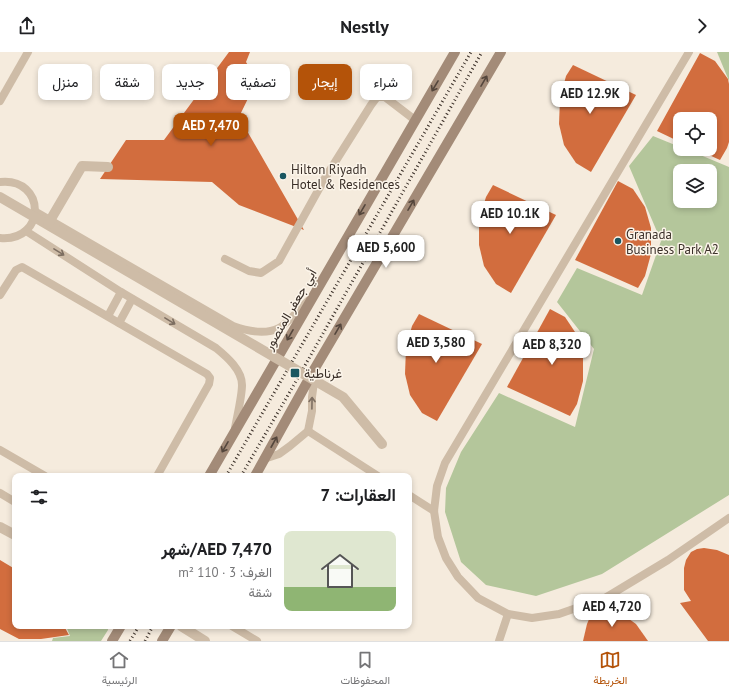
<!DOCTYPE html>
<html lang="ar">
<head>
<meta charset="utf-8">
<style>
  :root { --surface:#fff; --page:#f6f6f6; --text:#202124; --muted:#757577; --line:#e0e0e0; --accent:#b45309 }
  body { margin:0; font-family:"PT Sans",Vazirmatn,sans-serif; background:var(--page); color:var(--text); direction:rtl; height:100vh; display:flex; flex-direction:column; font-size:15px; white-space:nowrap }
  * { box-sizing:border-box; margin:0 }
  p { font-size:13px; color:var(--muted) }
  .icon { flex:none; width:22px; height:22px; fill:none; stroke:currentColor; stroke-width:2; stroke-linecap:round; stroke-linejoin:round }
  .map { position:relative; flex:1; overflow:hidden; direction:ltr }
  .panel { position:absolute; left:12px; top:421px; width:400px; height:156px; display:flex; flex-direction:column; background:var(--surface); border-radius:8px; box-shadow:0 2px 6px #0003; direction:rtl }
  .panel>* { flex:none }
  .top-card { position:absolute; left:12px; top:12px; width:400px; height:36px; direction:rtl; display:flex; gap:8px }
  .tools { position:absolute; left:673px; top:60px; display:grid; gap:8px }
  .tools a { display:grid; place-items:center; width:44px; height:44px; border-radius:8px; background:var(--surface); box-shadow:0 2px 6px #0003; font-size:20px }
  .price { position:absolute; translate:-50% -34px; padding:0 9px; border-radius:8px; background:#fff; color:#222; font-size:13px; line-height:26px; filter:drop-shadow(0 1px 2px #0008) }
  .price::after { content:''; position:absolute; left:50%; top:24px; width:12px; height:9px; margin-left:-6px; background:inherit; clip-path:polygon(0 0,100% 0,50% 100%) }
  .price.current { background:var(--accent); color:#fff }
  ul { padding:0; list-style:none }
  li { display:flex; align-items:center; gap:12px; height:100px; padding:0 16px }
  li span { display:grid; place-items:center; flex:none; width:112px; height:80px; border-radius:8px; color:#555 }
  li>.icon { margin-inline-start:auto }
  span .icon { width:48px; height:48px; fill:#fffc; stroke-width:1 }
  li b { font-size:17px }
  h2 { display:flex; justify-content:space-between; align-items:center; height:48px; padding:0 16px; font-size:17px }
  .pill { padding:0 14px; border-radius:8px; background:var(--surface); box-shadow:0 2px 6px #0003; font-size:14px; line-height:36px }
  .pill.current { background:var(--accent); color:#fff }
  header { display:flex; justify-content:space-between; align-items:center; height:52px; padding:0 16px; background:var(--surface); font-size:18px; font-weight:700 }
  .dock { display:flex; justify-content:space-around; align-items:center; height:56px; border-top:1px solid var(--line); background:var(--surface); font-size:11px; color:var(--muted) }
  .dock a { display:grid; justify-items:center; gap:2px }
  .dock .current { color:var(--accent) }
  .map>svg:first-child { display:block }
</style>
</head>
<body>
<header><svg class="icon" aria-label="forward" viewBox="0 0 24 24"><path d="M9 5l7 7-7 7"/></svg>Nestly<svg class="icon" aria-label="share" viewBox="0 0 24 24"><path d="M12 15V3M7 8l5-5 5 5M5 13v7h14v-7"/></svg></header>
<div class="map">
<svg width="729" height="589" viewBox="0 0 729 589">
  <rect width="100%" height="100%" fill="#f5ebdd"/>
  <g fill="#b4c69b" fill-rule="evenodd">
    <polygon points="717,0 729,0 729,29"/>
    <path d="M653 84 680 95V97H686L729 115V443L602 522 536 544 486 533 461 510 445 460 446 436 461 400 499 341 575 375 594 297 557 250 577 216 642 243 661 189 629 114ZM680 119H710V149H680Z"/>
    <polygon points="66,574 108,574 108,578 101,589 52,589 53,586 70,584"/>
  </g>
  <g fill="#d26d3e">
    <polygon points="229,0 250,0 246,10 257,28 239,65 304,178 239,153 212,130 100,127 126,88 164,88"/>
    <polygon points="700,1 715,9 728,27 729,32 729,90 727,96 720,108 696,97 710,97 710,67 680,67 680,90 657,79"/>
    <polygon points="573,13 636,43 591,120 576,111 564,93 559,72 560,47 566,24"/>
    <polygon points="618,129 633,137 645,155 651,176 651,202 645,224 638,236 575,208"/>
    <polygon points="493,133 556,163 511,241 496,232 484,214 479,193 479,168 486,145"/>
    <polygon points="550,257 565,265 577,283 583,304 583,329 577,352 570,364 507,335"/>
    <polygon points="419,262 482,292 437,369 422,361 410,343 405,322 406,296 412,274"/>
    <polygon points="704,496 717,498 729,503 729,589 708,589 680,551 691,549 684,538 684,516 686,508 691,500 697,497"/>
    <polygon points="0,508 15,517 15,574 64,574 69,583 41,587 19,587 0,577"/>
    <polygon points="603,556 622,562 636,572 648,589 583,589 587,572 590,565 597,559"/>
  </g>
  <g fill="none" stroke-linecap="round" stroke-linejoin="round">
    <g stroke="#cebca7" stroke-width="8">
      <polyline points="689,0 445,411 437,434 434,459 438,485 446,506 458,525 478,546 508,562 532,566 559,562 605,546 668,508 729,466"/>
      <polyline points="0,49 28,0"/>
      <path d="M0 130C46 125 47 190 0 186"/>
      <path d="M36 160 233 274C247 279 265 283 279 276 286 273 302 254 309 248"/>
      <path d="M26 179 121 240 216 296C227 305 242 318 242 333 242 344 237 365 235 376"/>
      <polyline points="225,207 249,219 261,221 279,209 325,126 371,53 377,45 385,45 415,68"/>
      <polyline points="0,243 16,218 22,215 207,322 210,326 209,332 157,424"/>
      <polyline points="108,264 121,240"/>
      <polyline points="119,271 132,247"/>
      <polyline points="308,379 378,424"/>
      <polyline points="0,398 45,424"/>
      <polyline points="264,407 279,402 290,394 308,379 312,359 312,345 315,323"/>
      <polyline points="0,441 15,450"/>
      <polyline points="409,443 434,459"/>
      <polyline points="232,574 257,589"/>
      <polyline points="499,589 508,562"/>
    </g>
    <g stroke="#cebca7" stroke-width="10">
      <polyline points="0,475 15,483"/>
      <polyline points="181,574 205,589"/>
    </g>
    <g stroke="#a38b78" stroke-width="10">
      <polyline points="209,424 455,0"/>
      <polyline points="255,424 315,316 501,0"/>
      <polyline points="112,589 121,574"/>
      <polyline points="162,589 171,574"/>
    </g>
    <g stroke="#3a2f28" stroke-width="3" stroke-dasharray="1 3" stroke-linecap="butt">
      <polyline points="226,424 471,0"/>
      <polyline points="241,424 299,324 482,0"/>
      <polyline points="130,589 139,574"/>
      <polyline points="145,589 153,574"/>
    </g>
    <g stroke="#cebca7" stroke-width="10">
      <polyline points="0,145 343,345 382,392"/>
      <polyline points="48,172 82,114 108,115"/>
    </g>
  </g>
  <defs><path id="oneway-shaft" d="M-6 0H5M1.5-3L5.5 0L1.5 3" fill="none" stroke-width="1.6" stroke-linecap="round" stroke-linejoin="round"/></defs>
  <g stroke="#54463c">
    <use href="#oneway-shaft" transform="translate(484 29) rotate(-60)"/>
    <use href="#oneway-shaft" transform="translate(435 34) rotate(121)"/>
    <use href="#oneway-shaft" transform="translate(411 153) rotate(-60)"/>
    <use href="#oneway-shaft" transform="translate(362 158) rotate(120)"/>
    <use href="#oneway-shaft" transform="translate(338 277) rotate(-60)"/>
    <use href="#oneway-shaft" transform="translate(290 283) rotate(120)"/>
    <use href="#oneway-shaft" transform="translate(274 390) rotate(-61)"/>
    <use href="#oneway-shaft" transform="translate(225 395) rotate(120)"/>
  </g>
  <g stroke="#7d6e61">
    <use href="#oneway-shaft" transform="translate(59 200) rotate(32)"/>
    <use href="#oneway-shaft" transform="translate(170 269) rotate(31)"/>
    <use href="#oneway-shaft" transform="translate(312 351) rotate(-89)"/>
  </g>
  <g fill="#195660" stroke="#fcf5ea" stroke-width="1.5">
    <circle cx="283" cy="124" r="4"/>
    <circle cx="618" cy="189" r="4"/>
    <rect x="290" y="316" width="10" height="10" rx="2"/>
  </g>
  <g text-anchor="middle" stroke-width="3" stroke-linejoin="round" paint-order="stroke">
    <g font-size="13" fill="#3a2f28" stroke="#fcf5ea" text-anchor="start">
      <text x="291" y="122">Hilton Riyadh<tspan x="291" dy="15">Hotel &amp; Residences</tspan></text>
      <text x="626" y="187">Granada<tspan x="626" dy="15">Business Park A2</tspan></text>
      <text x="304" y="326">غرناطية</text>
    </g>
    <g font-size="13" fill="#3a2f28" stroke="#fcf5ea">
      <text transform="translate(290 257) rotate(-60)" y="5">أبي جعفر المنصور</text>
    </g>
  </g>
</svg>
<div class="tools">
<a><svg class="icon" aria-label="locate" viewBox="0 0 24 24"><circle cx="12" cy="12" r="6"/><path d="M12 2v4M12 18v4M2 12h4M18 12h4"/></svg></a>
<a><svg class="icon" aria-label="layers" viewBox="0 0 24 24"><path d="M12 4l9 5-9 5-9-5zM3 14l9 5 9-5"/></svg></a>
</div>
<b class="price" style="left:590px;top:63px">AED 12.9K</b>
<b class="price current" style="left:211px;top:95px">AED 7,470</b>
<b class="price" style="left:510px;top:183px">AED 10.1K</b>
<b class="price" style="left:386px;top:217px">AED 5,600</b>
<b class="price" style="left:436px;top:312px">AED 3,580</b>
<b class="price" style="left:552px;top:314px">AED 8,320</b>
<b class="price" style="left:612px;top:576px">AED 4,720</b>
<div class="top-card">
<a class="pill">شراء</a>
<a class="pill current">إيجار</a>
<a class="pill">تصفية</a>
<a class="pill">جديد</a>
<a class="pill">شقة</a>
<a class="pill">منزل</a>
</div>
<section class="panel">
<h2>العقارات: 7<svg class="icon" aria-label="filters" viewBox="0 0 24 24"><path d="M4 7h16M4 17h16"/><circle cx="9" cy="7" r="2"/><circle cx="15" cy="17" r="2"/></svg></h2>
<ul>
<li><span style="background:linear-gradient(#dfe7d0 70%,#8fb573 0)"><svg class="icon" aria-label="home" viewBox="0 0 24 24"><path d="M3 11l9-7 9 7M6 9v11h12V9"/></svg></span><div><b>AED 7,470/شهر</b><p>الغرف: 3 · 110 m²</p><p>شقة</p></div></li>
</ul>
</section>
</div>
<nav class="dock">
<a class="current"><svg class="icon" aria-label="map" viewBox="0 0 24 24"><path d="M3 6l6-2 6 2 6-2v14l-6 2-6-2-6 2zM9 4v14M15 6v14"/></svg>الخريطة</a>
<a><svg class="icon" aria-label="saved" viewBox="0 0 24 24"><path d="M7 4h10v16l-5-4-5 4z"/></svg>المحفوظات</a>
<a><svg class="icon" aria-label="home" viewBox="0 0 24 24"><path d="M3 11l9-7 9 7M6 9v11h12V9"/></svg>الرئيسية</a>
</nav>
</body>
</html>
